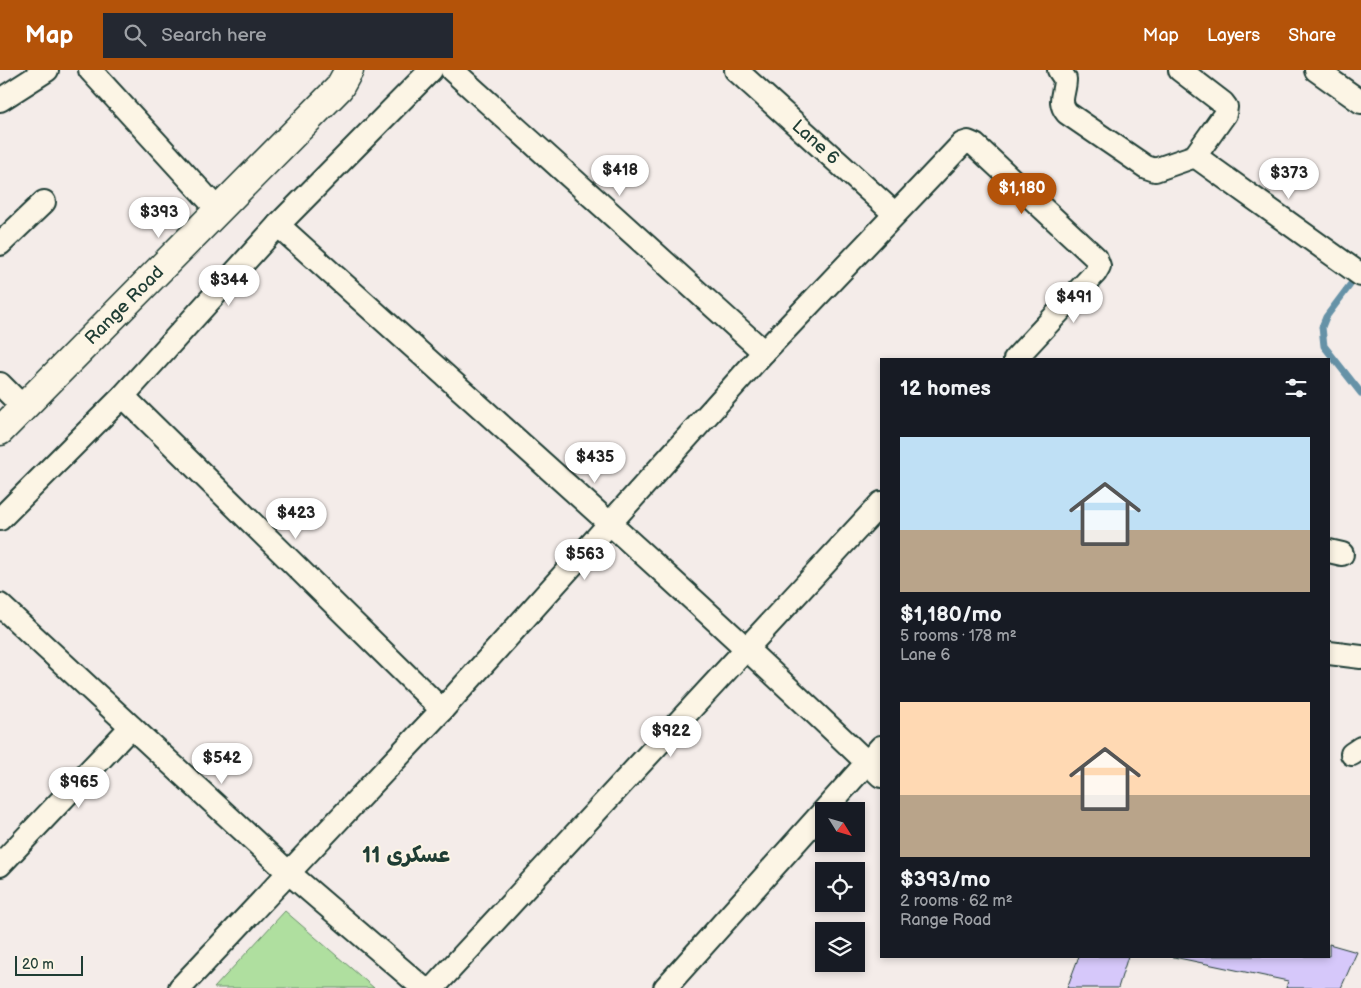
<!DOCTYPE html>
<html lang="en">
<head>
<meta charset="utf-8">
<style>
  :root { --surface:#171b24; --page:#242831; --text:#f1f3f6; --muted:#9ea1a6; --accent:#b45309 }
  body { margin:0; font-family:"Balsamiq Sans","Playpen Sans Arabic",sans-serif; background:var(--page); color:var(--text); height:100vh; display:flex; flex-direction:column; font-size:19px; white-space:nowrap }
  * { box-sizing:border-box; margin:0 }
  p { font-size:16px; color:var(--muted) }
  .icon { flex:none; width:28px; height:28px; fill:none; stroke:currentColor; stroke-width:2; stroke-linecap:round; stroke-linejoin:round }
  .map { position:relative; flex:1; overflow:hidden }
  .drawer { position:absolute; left:880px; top:288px; width:450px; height:600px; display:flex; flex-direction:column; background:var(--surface); border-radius:0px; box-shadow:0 2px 8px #0003 }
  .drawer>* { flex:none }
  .needle { width:32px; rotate:127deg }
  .buttons { position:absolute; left:815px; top:732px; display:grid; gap:10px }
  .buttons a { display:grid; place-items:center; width:50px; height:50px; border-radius:0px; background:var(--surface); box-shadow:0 2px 8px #0003; font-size:25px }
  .scale { position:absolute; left:15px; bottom:12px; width:68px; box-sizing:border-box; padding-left:5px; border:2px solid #1f3d34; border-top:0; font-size:14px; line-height:18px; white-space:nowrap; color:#1f3d34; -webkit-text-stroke:4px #fcf5e5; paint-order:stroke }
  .price { position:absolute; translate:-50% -42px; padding:0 11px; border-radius:18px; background:#fff; color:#222; font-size:16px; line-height:32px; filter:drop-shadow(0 1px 2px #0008) }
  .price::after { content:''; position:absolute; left:50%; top:30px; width:15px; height:11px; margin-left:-8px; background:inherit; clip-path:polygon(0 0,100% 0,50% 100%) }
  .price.active { background:var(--accent); color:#fff }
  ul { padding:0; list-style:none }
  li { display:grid; align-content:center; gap:10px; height:265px; padding:0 20px }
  li span { display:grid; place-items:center; height:155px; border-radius:0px; color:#555 }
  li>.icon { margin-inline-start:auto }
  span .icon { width:90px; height:90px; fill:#fffc; stroke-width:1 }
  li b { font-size:21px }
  h2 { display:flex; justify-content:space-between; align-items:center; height:60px; padding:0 20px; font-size:21px }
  header { display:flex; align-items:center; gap:30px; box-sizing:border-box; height:70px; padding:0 25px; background:var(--accent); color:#fff }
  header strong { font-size:24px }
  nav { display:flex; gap:28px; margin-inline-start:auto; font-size:18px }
  .search { width:350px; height:45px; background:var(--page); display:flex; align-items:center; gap:12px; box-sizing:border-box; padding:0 18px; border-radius:0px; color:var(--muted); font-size:19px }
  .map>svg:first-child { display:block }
</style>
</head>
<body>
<header>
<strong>Map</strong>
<div class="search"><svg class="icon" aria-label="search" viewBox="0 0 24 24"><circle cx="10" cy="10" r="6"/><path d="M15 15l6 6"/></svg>Search here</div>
<nav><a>Map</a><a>Layers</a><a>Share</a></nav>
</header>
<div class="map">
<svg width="1361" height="918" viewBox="0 0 1361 918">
  <rect width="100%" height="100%" fill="#f4ece9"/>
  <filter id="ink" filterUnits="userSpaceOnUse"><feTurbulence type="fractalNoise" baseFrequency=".02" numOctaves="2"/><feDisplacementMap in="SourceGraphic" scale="10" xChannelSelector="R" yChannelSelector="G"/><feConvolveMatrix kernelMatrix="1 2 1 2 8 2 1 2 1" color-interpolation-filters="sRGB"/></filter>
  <g filter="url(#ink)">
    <polygon fill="#afdf9f" stroke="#678e6a" points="285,841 374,918 214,918"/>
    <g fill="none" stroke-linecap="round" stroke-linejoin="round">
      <polyline stroke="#6692a7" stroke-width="7" points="1350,215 1326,247 1322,257 1324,276 1361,323"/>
    </g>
    <g fill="#d6c8fa" stroke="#1f3d34">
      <polygon points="1329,874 1357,882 1341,918 1286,918 1288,911 1169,886 1329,886"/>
      <polygon points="1079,886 1128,886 1118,918 1067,918"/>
    </g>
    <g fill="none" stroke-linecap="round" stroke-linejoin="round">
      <g stroke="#1f3d34" stroke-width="26">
        <g id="street">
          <polyline points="90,0 218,140"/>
          <polyline points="452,0 764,282"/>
          <polyline points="736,0 895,144"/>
          <path d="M1059 0 1065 9C1065 23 1057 31 1067 43L1146 97 1155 100 1195 86 1225 44 1226 37 1223 33 1180 0"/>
          <polyline points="1316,0 1361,32"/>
          <polyline points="0,30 47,0"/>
          <polyline points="1195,86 1361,205"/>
          <path d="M278 155C480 338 685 517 881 706"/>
          <polyline points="0,174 44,132"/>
          <polyline points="0,314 23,337"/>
          <polyline points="123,326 442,640"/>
          <polyline points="0,449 123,326 278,155 431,0"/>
          <polyline points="1329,481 1342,484"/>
          <polyline points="0,535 289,803 423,918"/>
          <polyline points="1329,583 1361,587"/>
          <polyline points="1352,684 1361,678"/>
          <polyline points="0,795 131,657"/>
          <polyline points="180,918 442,640 764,282 962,74 968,72 975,75 1096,188 1099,196 1095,203 1015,289"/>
          <polyline points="433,918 881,433"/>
          <polyline points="665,918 881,677"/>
        </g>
      </g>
      <g stroke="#1f3d34" stroke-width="31">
        <polyline id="secondary" points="0,361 339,18 349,0"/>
      </g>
      <use href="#street" stroke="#fcf5e5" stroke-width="22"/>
      <use href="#secondary" stroke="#fcf5e5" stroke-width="28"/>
    </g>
  </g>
  <g text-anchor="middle" stroke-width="4" stroke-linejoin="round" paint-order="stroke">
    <g font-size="18" fill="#1f3d34" stroke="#fcf5e5">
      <text transform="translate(816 72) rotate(42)" y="6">Lane 6</text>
      <text transform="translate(124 235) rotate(-45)" y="6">Range Road</text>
    </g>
    <g font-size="22" font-weight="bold" fill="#1f3d34" stroke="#fcf5e5">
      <text x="406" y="792">عسکری 11</text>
    </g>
  </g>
</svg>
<div class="buttons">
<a><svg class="needle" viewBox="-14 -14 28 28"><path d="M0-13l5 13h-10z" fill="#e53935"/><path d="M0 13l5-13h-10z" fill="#9ea1a6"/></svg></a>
<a><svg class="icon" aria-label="locate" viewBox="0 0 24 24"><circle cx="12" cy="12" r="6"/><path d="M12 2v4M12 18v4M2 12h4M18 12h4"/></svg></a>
<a><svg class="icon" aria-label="layers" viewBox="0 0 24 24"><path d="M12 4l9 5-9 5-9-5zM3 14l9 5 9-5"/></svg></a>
</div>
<div class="scale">20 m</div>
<b class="price" style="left:620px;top:127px">$418</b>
<b class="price" style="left:1289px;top:130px">$373</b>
<b class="price active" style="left:1022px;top:145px">$1,180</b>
<b class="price" style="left:159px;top:169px">$393</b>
<b class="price" style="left:229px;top:237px">$344</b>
<b class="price" style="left:1074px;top:254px">$491</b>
<b class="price" style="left:595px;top:414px">$435</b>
<b class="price" style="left:296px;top:470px">$423</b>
<b class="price" style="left:585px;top:511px">$563</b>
<b class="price" style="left:671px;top:688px">$922</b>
<b class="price" style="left:222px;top:715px">$542</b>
<b class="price" style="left:79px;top:739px">$965</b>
<section class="drawer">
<h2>12 homes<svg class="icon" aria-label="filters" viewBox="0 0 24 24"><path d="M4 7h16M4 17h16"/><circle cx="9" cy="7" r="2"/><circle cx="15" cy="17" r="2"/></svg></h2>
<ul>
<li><span style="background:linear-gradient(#bfe0f5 60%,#b9a48a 0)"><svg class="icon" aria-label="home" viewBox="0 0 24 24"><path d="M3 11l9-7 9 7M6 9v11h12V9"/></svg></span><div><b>$1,180/mo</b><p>5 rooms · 178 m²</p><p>Lane 6</p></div></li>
<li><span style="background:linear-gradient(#ffd9b3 60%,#b9a48a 0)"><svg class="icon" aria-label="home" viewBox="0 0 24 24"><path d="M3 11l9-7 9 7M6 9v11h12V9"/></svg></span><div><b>$393/mo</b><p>2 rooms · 62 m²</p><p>Range Road</p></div></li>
</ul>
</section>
</div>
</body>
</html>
